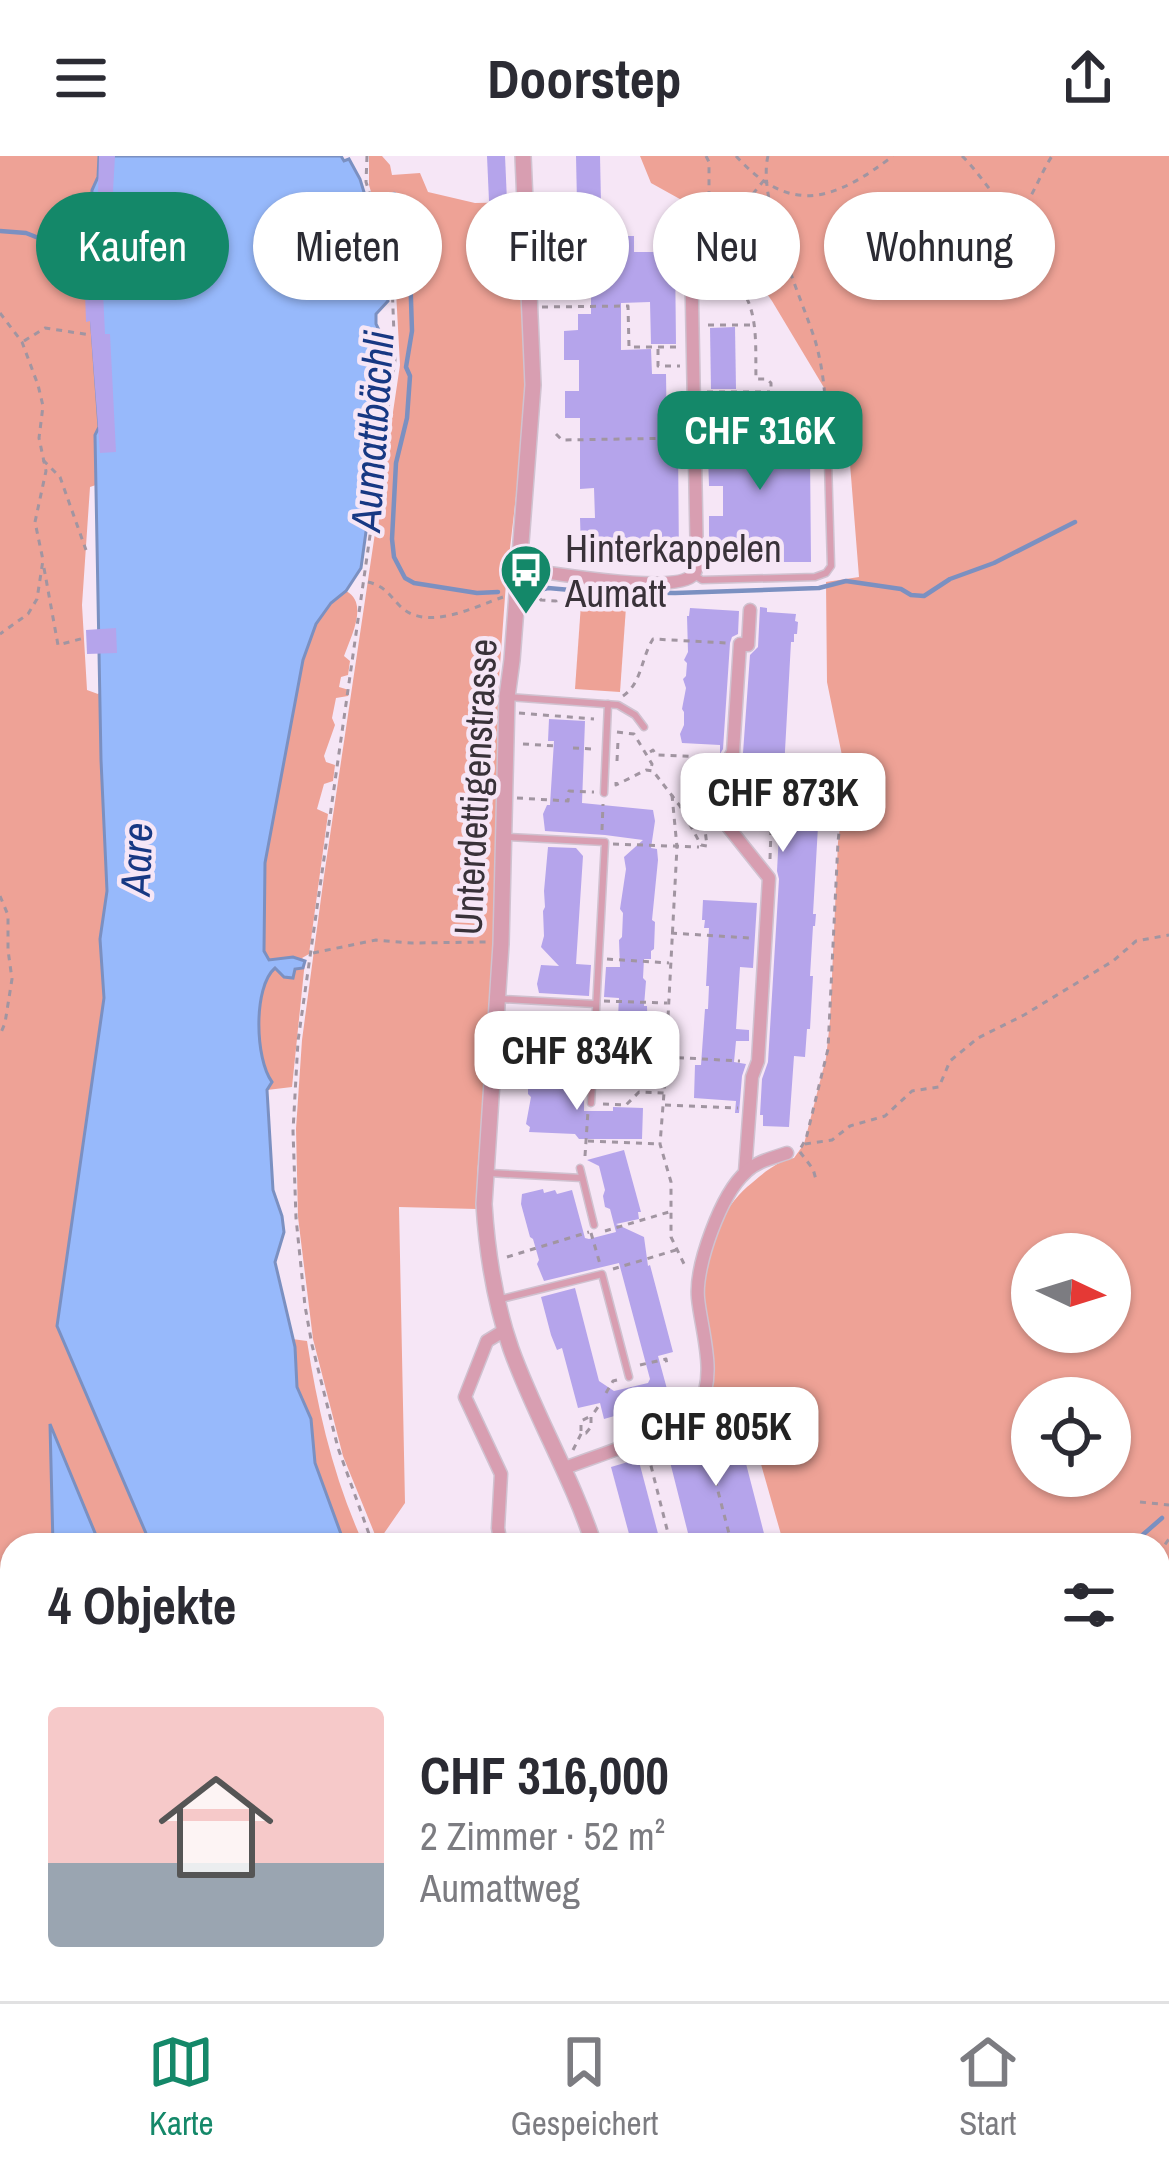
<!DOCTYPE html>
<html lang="de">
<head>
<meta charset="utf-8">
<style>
  :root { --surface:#fff; --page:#f2f2f3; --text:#2b2b33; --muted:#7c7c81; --line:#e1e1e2; --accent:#148869 }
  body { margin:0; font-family:"Archivo Narrow",sans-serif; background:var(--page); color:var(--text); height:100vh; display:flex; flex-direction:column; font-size:45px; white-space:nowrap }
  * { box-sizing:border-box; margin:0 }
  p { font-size:39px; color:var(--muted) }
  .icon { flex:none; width:66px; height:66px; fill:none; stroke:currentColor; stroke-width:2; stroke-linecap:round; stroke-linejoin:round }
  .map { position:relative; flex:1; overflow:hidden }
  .side { position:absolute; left:0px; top:1377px; width:1170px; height:468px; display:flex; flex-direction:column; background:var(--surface); border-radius:36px 36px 0 0; box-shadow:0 3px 9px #0004 }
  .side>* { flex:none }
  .guide { position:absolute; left:36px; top:36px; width:1098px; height:108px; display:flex; gap:24px }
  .needle { width:78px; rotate:94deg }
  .controls { position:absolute; left:1011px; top:1077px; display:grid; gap:24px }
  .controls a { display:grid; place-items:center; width:120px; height:120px; border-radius:50%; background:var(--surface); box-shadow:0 3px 9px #0004; font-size:60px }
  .price { position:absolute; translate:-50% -102px; padding:0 27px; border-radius:24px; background:#fff; color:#222; font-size:39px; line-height:78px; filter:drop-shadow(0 3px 6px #0008) }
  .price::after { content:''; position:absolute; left:50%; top:72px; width:36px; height:27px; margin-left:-18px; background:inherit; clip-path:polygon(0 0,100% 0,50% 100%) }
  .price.selected { background:var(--accent); color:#fff }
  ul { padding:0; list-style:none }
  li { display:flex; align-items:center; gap:36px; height:300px; padding:0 48px }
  li span { display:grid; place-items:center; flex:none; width:336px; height:240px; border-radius:12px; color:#555 }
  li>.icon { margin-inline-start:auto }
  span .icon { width:144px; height:144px; fill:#fffc; stroke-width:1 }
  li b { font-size:51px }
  h2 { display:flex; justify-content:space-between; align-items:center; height:144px; padding:0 48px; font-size:51px }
  .chip { padding:0 42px; border-radius:54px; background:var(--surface); box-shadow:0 3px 9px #0004; font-size:42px; line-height:108px }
  .chip.selected { background:var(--accent); color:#fff }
  header { display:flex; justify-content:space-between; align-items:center; height:156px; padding:0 48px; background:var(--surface); font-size:54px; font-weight:700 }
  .menu { display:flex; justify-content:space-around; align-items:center; height:168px; border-top:3px solid var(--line); background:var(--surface); font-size:33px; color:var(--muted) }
  .menu a { display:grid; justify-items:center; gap:6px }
  .menu .selected { color:var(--accent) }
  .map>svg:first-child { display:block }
</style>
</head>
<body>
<header><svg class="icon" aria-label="menu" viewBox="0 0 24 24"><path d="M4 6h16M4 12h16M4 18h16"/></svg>Doorstep<svg class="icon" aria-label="share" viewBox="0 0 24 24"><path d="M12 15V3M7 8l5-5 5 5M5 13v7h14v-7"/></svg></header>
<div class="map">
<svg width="1169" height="1845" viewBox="0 0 1169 1845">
  <rect width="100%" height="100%" fill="#f6e6f6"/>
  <g fill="#eea296" fill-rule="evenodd">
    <path d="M0 0H341L344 5 349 3 360 23 368 49 364 63 384 119 388 145 376 158V168L380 176 387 179 384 215 386 231 361 412 346 435C369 447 351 480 344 500L350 505 348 519 341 521 339 531 349 534 348 540 336 542 332 562 335 569 324 600 326 606 335 609 333 625 324 628 317 653 328 658 309 798 302 802 305 805 292 931 267 934 273 1034 282 1060 284 1076 275 1106 292 1183 307 1185C318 1255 334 1324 364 1389H12V1833H126L127 1845H0ZM96 329 99 537 98 538 87 534 82 449 90 331Z"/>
    <polygon points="369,0 382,0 390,9 392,19 420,17 428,36 475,47 518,46 525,225 522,288 506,427 498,536 495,790 477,1021 477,1053 399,1051 405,1347 378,1386 343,1300 313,1183 298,1061 296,973 302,884 324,720 400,209 395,117 369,29"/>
    <path d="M640 0H1169V1631L1158 1654V1389H784L747 1259 723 1263V1268L705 1272 701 1259C723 1224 702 1178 702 1140 702 1102 718 1057 747 1031 760 1020 776 1005 794 1002L804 988 826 902 830 865 838 686 847 624 827 526 826 426 859 421 847 270 772 145 714 62 651 27ZM1032 1098H1110V1176H1032ZM1032 1242H1110V1320H1032Z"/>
    <polygon points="581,448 626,451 620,536 575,533"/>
    <polygon points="275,1833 657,1833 657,1834 654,1845 282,1845"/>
    <polygon points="841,1833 1150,1833 1149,1845 842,1845"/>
  </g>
  <g fill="#97b9fb" stroke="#7b90c1" stroke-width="3">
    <path d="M99 0H341L344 5 349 3 360 23 368 49 364 63 384 119 388 145 376 158V168L380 176 387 179 384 215 386 231 361 412 346 435 331 447 316 468 303 504 265 707 264 795 269 804 293 801 305 805 303 812 295 813 293 822 284 821 275 812C253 831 255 903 272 926L267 934 273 1034 282 1060 284 1076 275 1106 295 1191 297 1231 311 1263 315 1307 345 1389H151L57 1170 104 842 100 783 107 735 101 604 95 279 99 271 88 116 92 34 98 21Z"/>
    <polygon points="50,1268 100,1389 53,1389"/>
    <polygon points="402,1833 580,1833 588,1845 409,1845"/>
  </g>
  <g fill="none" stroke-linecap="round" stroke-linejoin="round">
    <g stroke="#7b90c1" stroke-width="4.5">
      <polyline points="394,38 394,71 400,75 402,102 410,114 412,175 406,211 410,220 407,262 396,307 392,383 394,401 405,422 414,427 477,437 498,436"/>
      <polyline points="0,75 26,77 91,103"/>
      <polyline points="536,435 548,432 593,436 675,437 819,432 846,425 901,433 911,439 924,440 950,423 994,407 1075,366"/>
      <polyline points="1131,1389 1162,1362"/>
    </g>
  </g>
  <g fill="#b5a4eb">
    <polygon points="99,0 115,0 112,52 106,88 91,86 95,52 93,37 98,37"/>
    <polygon points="487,0 505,0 507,45 489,45"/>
    <polygon points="576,0 600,0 601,47 577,47"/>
    <polygon points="590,80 634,80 634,96 675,96 676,188 651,188 650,146 621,147 621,194 651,193 652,218 666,218 667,285 678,285 679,407 595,409 595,393 581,393 580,362 595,362 594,332 580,333 580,262 565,262 565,235 579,235 579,204 564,204 564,175 578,174 578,158 591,158 591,132 576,132 576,102 591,102"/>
    <polygon points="102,115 105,178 110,178 116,296 100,297 90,165 86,166 85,135 89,134 88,116"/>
    <polygon points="735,171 736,233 711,233 710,172"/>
    <polygon points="768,238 769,298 810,298 811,406 724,406 724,391 709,391 709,360 723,360 723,330 709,330 708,299 723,299 723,284 735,284 734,239"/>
    <polygon points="760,451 767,452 767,456 796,458 795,465 798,466 797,478 794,478 794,486 791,486 784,613 821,615 821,623 823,623 823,635 820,635 813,758 816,758 815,770 813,770 810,820 813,820 810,873 807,873 805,901 794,900 789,971 763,970 763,959 760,959 762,923 768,906 779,723 777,715 781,641 737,638 738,608 743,597 750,499 758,491"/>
    <polygon points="690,452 739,455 738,478 732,481 730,487 723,593 720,598 720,589 682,587 680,578 684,569 684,556 682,553 686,532 683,523 686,520 687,507 684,504 688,496 687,460 689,460"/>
    <polygon points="116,472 117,497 87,498 86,474"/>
    <polygon points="549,563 585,565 582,647 653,654 655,665 651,692 657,693 658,704 652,764 655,766 654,793 651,795 651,803 644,803 643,822 646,825 644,850 647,850 648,881 645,883 643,921 633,920 633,925 620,924 620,918 615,918 619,842 604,841 606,811 620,811 619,784 622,781 623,757 620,753 626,713 624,701 643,684 605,679 545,675 543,658 547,649 550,649 554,585 548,585"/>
    <polygon points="548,691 576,692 583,700 576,808 591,809 589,840 539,837 537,828 541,809 559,810 541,791 544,780 543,755 545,751 544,735"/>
    <polygon points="703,744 757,747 753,812 740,811 736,873 749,874 749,885 736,885 734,906 746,908 742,920 739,957 735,957 736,945 694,942 695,909 701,909 705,853 708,853 709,830 706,830 709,772 704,772 705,764 702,764"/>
    <polygon points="532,921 584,925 584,955 613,955 613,951 643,952 642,983 579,983 575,978 529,976 530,971 526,968 531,941 528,938 528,930"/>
    <polygon points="624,994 641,1056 638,1056 639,1063 616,1068 644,1081 648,1110 650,1109 673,1196 658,1200 670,1244 604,1263 600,1247 578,1252 562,1192 557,1194 551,1179 541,1141 575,1132 599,1225 614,1235 648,1227 650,1223 619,1107 544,1125 537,1108 539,1104 533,1083 530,1081 521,1048 522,1038 543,1033 544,1037 555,1034 557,1038 572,1034 585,1082 589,1083 616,1076 610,1053 605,1051 603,1040 605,1034 599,1010 587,1004"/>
    <polygon points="735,1265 767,1389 691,1389 666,1290 708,1279 706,1272"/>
    <polygon points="638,1303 641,1313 661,1389 632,1389 611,1311"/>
  </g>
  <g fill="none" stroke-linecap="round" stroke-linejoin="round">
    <g stroke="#d0c2d0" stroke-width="9">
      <g id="service">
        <polyline points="694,419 702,424 815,421 826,417 831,410 827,270"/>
        <polyline points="507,541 618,549 635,559 644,571"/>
        <polyline points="604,637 608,548"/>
        <polyline points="506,681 605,686 591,947"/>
        <polyline points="502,843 596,848"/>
        <polyline points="580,1012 594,1069"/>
        <polyline points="489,1017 582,1022"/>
        <polyline points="501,1143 602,1118 629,1221"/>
      </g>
    </g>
    <g stroke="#d0c2d0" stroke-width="15">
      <g id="minor">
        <path d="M517 412C546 416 677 440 694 418 696 416 696 412 697 409L691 95"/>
        <polyline points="745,1016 752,921 758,905 769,722 725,667 728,605 733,596 740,488 748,489 750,454"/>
        <path d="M565 1312C595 1300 681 1274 698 1251 718 1221 701 1174 698 1142 695 1110 721 1038 746 1016 757 1005 773 1002 787 997"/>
        <polyline points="501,1389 498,1372 501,1318 465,1241 487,1185 505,1174"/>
      </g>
    </g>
    <g stroke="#d0c2d0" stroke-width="18">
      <path id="tertiary" d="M523 0 533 229 512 504 507 541 501 788 484 1048C487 1097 495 1147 511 1193 535 1260 572 1321 594 1389"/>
    </g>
    <g stroke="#a195a1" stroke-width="3" stroke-dasharray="6 6" stroke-linecap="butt">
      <polyline points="367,0 366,26 383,81 392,127 395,204 298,885 293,975 296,1062 305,1150 312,1189 338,1292 373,1389"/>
      <polyline points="706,0 709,6 709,48 728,66"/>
      <path d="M736 0C791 61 835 44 893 0"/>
      <path d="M768 0C757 44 800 138 815 184 822 208 825 233 826 259"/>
      <path d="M962 0C982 19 994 45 1017 60 1033 42 1039 20 1052 0"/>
      <polyline points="540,59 560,59 560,54 604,53"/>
      <polyline points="714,122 716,94 721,77 765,23"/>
      <path d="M707 139 714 124 725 120C761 138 755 188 756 223H767L771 227V281"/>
      <polyline points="542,151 628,150 629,191 679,191"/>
      <polyline points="0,157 22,186 38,229 43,250 39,282 46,315 35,366 43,404 37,443 28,458 0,478"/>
      <polyline points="708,169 752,169"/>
      <polyline points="24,185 45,172 91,179"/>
      <polyline points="658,193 658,210 680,210"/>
      <polyline points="707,236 770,236"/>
      <polyline points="708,270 718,270 718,281 819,280"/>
      <polyline points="556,278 562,284 681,282"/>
      <polyline points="43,304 60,321 86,394"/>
      <polyline points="44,412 58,489 84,482"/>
      <path d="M368 426C384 430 388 437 399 449 425 477 474 451 503 441"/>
      <polyline points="533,433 541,444 556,445 556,450"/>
      <path d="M623 540C642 527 641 502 653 483L727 487"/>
      <polyline points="519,557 594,563"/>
      <polyline points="617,576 634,578 652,608 651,612"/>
      <polyline points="523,588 557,590"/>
      <polyline points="573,592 593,593"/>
      <polyline points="650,596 653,594 656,599 704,601 703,611 707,611 707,601 715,604"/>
      <polyline points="617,605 618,585"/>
      <polyline points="616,626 616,629 646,614 653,615 680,650 701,689 707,690 702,649 713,619"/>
      <polyline points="672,639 677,691 664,937 660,988 671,1026 671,1081 686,1112"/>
      <polyline points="517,642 568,645 569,635 594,636"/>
      <polyline points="602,674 603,648"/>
      <polyline points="613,688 699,691"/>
      <polyline points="770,703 772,646 842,649 838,686 828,893 806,983 800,993"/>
      <polyline points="0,740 8,759 8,794 12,823 5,867 0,879"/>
      <polyline points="671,777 750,782"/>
      <polyline points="313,797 376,784 412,787 487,786"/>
      <polyline points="607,803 669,807"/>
      <polyline points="604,845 667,847"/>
      <polyline points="666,901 740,905"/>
      <polyline points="507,914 561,917"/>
      <polyline points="603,948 626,949 639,936 664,937"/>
      <polyline points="665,949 738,952"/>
      <polyline points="588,985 660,988"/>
      <polyline points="805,988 832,984 850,970 885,960 912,935 939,931 950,905 978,882 1024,859 1113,805 1136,785 1169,779"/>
      <polyline points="800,996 813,1013 817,1027"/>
      <polyline points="585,1000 588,955"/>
      <polyline points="605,1075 669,1056"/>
      <polyline points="591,1077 600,1108"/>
      <polyline points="507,1101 589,1076"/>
      <polyline points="613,1113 676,1094"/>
      <polyline points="640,1209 666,1203 667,1209"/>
      <polyline points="606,1237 613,1225 621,1223"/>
      <polyline points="700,1266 732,1389"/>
      <polyline points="581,1275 581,1265 589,1261"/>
      <polyline points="573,1294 582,1276 586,1277 591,1271 591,1261 598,1251"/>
      <polyline points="648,1298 671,1389"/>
      <polyline points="1140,1346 1169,1349"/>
      <polyline points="1158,1398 1169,1383"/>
      <polyline points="0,1435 12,1454"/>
      <polyline points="1158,1570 1169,1567"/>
      <polyline points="1158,1646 1169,1625"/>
      <polyline points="662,1833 662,1845"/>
      <polyline points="740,1833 746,1845"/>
      <polyline points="89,1845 92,1833"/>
      <polyline points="1109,1845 1111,1833"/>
    </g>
    <use href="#service" stroke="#d89eb1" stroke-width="6"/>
    <use href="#minor" stroke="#d89eb1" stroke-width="12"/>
    <use href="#tertiary" stroke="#d89eb1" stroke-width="15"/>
  </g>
  <defs>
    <g id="bus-pin" transform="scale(2.7)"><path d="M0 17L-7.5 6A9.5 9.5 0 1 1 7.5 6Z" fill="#148869" stroke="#f6e6f6"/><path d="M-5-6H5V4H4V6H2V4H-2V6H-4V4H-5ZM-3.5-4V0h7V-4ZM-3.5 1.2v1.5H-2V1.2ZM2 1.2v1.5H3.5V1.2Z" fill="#fff"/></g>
  </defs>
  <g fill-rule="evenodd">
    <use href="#bus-pin" x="526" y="414"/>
  </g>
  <g text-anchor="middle" stroke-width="9" stroke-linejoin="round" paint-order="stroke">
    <g font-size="39" fill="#393239" stroke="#f6e6f6" text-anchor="start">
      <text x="565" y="406">Hinterkappelen<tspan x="565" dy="45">Aumatt</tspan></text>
    </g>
    <g font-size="39" fill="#393239" stroke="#f6e6f6">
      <text transform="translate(475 631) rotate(-87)" y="14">Unterdettigenstrasse</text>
    </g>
    <g font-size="42" font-style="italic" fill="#173883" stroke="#f6e6f6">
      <text transform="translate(372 275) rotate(-86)" y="15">Aumattbächli</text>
      <text transform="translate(136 703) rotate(-88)" y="15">Aare</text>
    </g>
  </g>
</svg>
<div class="controls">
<a><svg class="needle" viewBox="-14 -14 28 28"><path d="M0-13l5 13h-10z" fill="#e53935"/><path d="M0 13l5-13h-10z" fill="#7c7c81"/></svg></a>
<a><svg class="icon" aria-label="locate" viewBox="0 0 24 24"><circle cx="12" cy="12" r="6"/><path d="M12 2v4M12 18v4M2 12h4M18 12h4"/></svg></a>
</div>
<b class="price selected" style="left:760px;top:337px">CHF 316K</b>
<b class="price" style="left:783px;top:699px">CHF 873K</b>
<b class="price" style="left:577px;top:957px">CHF 834K</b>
<b class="price" style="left:716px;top:1333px">CHF 805K</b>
<div class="guide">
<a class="chip selected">Kaufen</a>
<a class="chip">Mieten</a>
<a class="chip">Filter</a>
<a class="chip">Neu</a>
<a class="chip">Wohnung</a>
</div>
<section class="side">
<h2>4 Objekte<svg class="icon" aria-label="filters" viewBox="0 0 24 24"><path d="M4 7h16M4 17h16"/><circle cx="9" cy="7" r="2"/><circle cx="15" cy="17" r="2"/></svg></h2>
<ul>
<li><span style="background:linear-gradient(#f6c9c9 65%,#9aa5b1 0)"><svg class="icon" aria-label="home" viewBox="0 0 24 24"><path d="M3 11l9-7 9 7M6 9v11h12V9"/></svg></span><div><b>CHF 316,000</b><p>2 Zimmer · 52 m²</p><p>Aumattweg</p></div></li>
</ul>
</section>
</div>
<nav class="menu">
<a class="selected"><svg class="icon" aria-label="map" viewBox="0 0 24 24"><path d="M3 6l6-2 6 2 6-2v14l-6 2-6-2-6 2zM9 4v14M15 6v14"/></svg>Karte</a>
<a><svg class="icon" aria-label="saved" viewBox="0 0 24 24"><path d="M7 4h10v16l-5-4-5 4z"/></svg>Gespeichert</a>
<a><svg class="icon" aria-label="home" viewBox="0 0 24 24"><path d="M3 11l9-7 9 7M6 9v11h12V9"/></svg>Start</a>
</nav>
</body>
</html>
